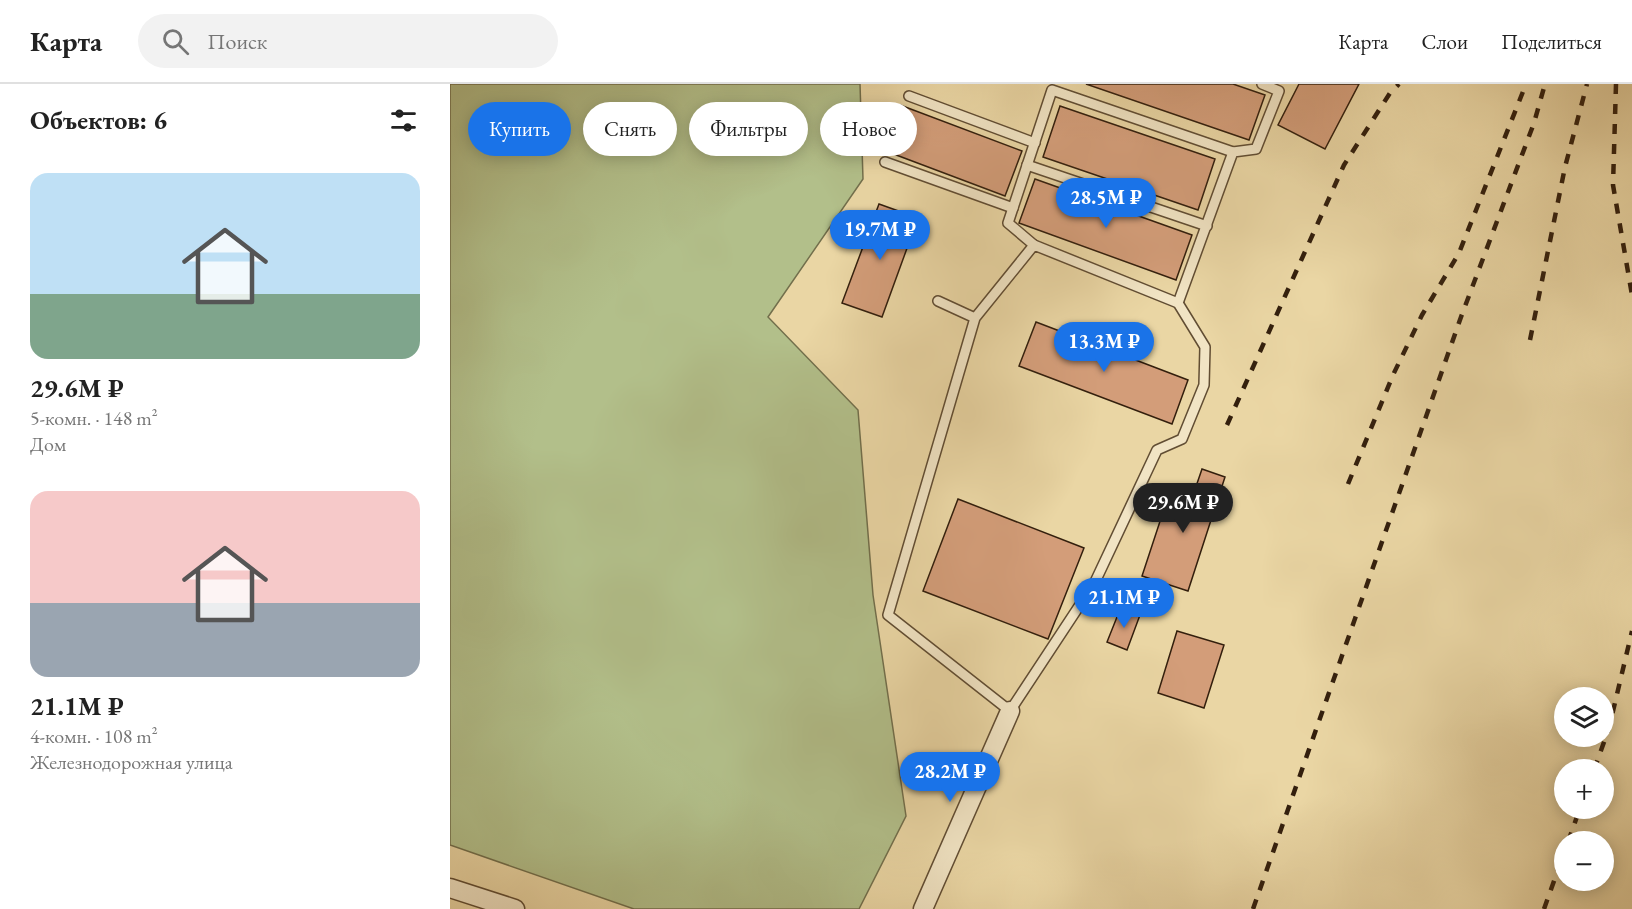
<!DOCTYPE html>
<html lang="ru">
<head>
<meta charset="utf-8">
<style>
  :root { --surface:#fff; --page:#f2f2f2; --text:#222; --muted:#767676; --line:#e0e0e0; --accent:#1a73e8 }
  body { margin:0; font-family:"EB Garamond",serif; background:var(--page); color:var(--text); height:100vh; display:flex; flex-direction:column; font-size:22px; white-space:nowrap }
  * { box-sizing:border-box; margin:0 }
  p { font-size:20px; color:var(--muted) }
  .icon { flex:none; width:33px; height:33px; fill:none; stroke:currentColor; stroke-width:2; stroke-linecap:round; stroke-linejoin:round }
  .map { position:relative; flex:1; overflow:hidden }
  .sheet { display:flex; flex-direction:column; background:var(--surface); width:450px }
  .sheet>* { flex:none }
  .guide { position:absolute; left:18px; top:18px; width:570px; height:54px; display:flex; gap:12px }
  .controls { position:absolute; left:1104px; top:603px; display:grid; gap:12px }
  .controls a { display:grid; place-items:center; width:60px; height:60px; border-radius:50%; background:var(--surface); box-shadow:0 3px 15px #0003; font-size:30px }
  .price { position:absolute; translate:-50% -51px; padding:0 14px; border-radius:21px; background:var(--accent); color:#fff; font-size:20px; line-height:39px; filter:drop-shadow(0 2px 3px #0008) }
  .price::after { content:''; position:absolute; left:50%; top:36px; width:18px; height:14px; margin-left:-9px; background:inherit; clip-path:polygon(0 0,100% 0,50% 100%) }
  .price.on { background:#222; color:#fff }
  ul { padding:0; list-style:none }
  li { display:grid; align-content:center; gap:12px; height:318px; padding:0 30px }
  li span { display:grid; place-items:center; height:186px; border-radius:18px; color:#555 }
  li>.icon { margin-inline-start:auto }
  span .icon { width:108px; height:108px; fill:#fffc; stroke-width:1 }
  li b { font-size:26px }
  h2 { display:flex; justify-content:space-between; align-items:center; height:72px; padding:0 30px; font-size:26px }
  .tag { padding:0 21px; border-radius:27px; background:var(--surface); box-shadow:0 3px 15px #0003; font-size:21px; line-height:54px }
  .tag.on { background:var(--accent); color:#fff }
  header { display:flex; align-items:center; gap:36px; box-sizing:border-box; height:84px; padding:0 30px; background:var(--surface); border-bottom:2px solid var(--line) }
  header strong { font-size:28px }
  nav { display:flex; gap:33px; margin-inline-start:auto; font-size:21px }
  .search { width:420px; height:54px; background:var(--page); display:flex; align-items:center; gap:15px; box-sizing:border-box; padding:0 21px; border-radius:33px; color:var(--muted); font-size:22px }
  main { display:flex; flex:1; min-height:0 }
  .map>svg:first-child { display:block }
</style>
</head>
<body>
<header>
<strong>Карта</strong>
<div class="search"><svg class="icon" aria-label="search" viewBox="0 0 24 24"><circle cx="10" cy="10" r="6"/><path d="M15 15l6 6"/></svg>Поиск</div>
<nav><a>Карта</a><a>Слои</a><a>Поделиться</a></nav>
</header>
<main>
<section class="sheet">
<h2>Объектов: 6<svg class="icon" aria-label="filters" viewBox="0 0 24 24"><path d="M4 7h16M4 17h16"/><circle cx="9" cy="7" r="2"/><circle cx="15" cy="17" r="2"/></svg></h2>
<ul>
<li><span style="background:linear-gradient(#bfe0f5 65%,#7fa58c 0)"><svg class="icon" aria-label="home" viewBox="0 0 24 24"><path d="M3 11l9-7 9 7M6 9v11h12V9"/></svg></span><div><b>29.6M ₽</b><p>5-комн. · 148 m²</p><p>Дом</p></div></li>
<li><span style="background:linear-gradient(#f6c9c9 60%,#9aa5b1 0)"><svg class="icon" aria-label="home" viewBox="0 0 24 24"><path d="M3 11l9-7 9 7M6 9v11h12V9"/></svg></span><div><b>21.1M ₽</b><p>4-комн. · 108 m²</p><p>Железнодорожная улица</p></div></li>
</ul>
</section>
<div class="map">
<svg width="1182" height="825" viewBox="0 0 1182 825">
  <rect width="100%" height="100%" fill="#ead6a4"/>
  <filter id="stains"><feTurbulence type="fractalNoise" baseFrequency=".00333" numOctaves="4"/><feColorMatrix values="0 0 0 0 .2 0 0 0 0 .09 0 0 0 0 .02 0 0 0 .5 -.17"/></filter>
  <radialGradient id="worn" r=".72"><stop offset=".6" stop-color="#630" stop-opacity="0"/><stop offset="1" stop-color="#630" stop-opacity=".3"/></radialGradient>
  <polygon fill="#b2bf8a" stroke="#726f4c" stroke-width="1.5" points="0,0 410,0 413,95 318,233 408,326 423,511 456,732 409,825 184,825 0,761"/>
  <g fill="#d39d79" stroke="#331f0d" stroke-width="1.5">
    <polygon points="636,0 783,0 815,11 799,56"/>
    <polygon points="849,0 909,0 875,65 828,41"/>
    <polygon points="450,21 572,67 555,112 433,66"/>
    <polygon points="610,22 765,75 748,126 593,73"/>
    <polygon points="585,95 742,151 726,196 569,139"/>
    <polygon points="429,120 468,134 432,233 392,219"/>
    <polygon points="586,238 738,296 722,340 569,282"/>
    <polygon points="752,385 775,393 738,507 692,492 719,410 741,417"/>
    <polygon points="508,415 634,464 598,555 473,507"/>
    <polygon points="671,523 690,531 677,566 657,558"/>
    <polygon points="727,547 774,561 754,624 708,609"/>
  </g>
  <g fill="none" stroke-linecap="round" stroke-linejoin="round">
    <g stroke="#614d33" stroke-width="12">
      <g id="service">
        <polyline points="459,12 585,59"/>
        <polyline points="435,78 563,124"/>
        <polyline points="577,81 757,142"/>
        <polyline points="584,161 558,139 602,6 783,68"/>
        <polyline points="488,217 525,234 438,531 560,627 645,498 707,366 732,355 754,301 755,263 728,219 584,161 525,234"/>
        <polyline points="728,219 783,68 806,65 829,7 812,0"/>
      </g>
    </g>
    <g stroke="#614d33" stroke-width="21">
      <g id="minor">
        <polyline points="0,804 65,825"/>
        <polyline points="473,825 560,627"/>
      </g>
    </g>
    <use href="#service" stroke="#f1e4c4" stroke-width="9"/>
    <use href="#minor" stroke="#f1e4c4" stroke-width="18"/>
    <g stroke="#331f0d" stroke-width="4.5" stroke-dasharray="10 10" stroke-linecap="butt">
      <polyline points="1166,0 1163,101 1182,211"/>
      <polyline points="1080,256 1115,83 1137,0"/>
      <polyline points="777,341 894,81 940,9 949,0"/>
      <polyline points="898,400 943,291 972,231 1009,169 1076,0"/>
      <polyline points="1144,686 1159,644 1182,547"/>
      <polyline points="1118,758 1130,724"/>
      <polyline points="803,825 1011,233 1084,39 1095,0"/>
      <polyline points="1094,825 1114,769"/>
    </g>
  </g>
  <rect width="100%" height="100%" filter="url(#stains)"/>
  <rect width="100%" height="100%" fill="url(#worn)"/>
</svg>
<div class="controls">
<a><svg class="icon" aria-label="layers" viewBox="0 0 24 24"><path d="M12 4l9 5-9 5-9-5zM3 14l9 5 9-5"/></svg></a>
<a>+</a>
<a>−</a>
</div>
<b class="price" style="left:656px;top:145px">28.5M ₽</b>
<b class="price" style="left:430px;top:177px">19.7M ₽</b>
<b class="price" style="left:654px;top:289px">13.3M ₽</b>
<b class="price on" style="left:733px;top:450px">29.6M ₽</b>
<b class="price" style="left:674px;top:545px">21.1M ₽</b>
<b class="price" style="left:500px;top:719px">28.2M ₽</b>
<div class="guide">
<a class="tag on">Купить</a>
<a class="tag">Снять</a>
<a class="tag">Фильтры</a>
<a class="tag">Новое</a>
</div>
</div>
</main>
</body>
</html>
